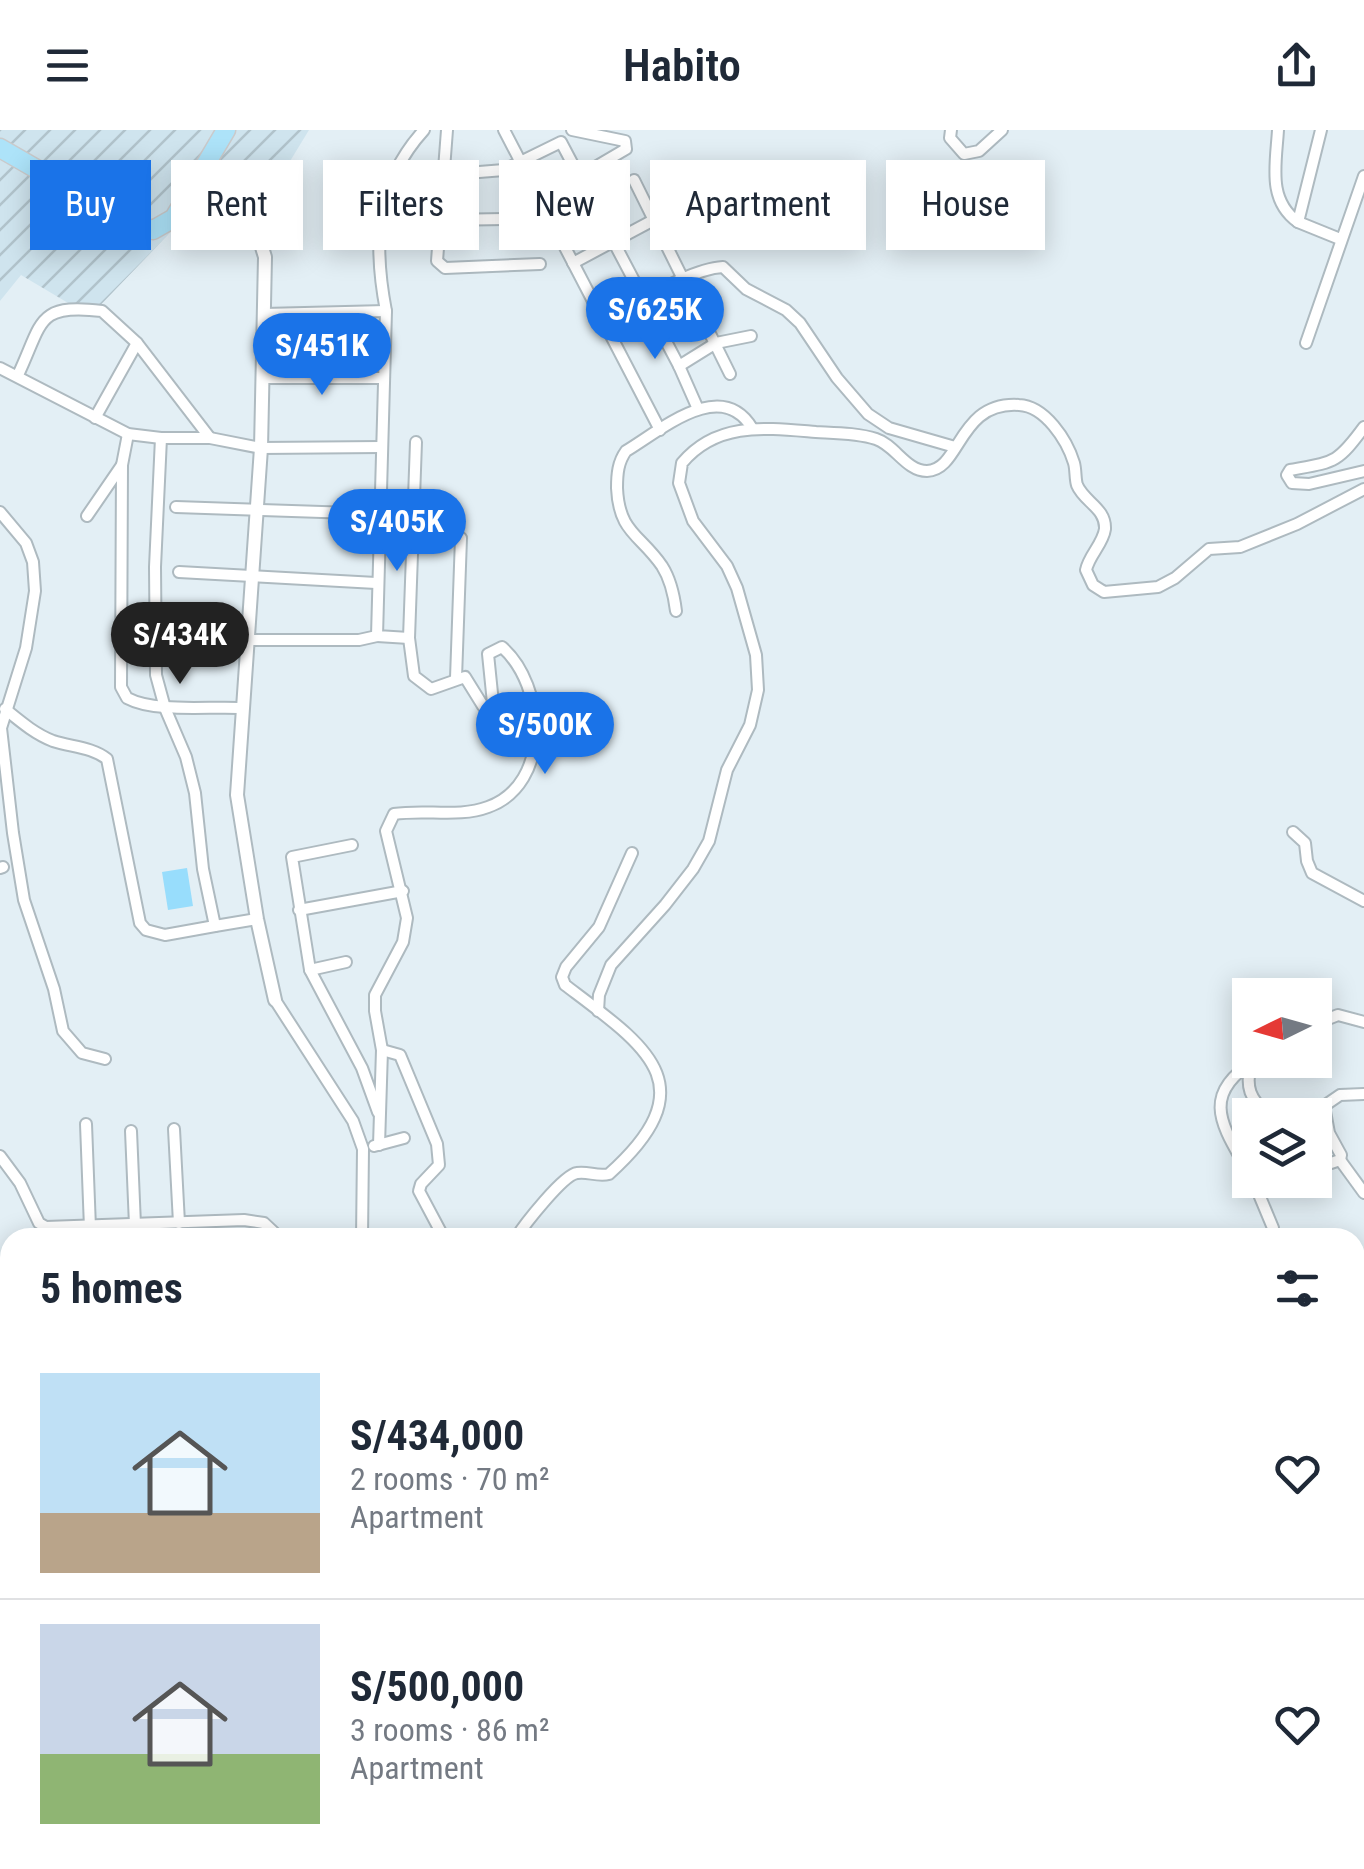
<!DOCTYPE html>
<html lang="en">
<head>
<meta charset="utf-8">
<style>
  :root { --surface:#fff; --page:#f6f6f7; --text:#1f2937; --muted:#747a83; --line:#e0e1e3; --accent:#1a73e8 }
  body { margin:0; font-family:"Roboto Condensed",sans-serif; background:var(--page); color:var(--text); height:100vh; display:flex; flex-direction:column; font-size:38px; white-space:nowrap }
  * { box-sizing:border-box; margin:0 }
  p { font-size:32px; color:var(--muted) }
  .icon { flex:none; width:55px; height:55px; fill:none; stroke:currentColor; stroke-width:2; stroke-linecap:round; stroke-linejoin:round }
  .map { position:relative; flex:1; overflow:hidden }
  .details { position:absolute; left:0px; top:1098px; width:1365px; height:642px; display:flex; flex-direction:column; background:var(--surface); border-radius:30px 30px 0 0; box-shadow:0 5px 25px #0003 }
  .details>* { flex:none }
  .hud { position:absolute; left:30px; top:30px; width:1305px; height:90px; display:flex; gap:20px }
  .needle { width:65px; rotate:265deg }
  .tools { position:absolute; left:1232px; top:848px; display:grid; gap:20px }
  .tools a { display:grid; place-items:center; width:100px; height:100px; border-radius:0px; background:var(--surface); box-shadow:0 5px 25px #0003; font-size:50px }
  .price { position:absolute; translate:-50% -85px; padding:0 22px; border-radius:35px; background:var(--accent); color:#fff; font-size:32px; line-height:65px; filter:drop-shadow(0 2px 5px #0008) }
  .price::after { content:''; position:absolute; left:50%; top:60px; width:30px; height:22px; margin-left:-15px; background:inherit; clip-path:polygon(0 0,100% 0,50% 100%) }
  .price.active { background:#222; color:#fff }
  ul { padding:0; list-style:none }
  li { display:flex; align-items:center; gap:30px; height:250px; padding:0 40px }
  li+li { border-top:2px solid var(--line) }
  li span { display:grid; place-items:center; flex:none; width:280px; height:200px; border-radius:0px; color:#555 }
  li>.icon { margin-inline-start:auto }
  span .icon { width:120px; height:120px; fill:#fffc; stroke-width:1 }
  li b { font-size:42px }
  h2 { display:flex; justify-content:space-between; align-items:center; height:120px; padding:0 40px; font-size:42px }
  .chip { padding:0 35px; border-radius:0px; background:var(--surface); box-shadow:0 5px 25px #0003; font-size:35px; line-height:90px }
  .chip.active { background:var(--accent); color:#fff }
  header { display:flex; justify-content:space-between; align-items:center; height:130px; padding:0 40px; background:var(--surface); font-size:45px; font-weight:600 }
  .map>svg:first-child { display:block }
</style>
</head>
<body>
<header><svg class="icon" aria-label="menu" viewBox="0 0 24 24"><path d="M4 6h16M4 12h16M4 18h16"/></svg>Habito<svg class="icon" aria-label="share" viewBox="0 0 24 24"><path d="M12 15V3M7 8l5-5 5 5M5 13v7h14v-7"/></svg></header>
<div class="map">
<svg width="1364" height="1739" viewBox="0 0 1364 1739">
  <defs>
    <pattern id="industrial-furrows" width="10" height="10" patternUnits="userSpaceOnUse" patternTransform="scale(2.5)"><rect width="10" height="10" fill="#cfe4ee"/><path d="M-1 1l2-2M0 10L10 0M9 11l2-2" fill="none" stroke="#b1c3cb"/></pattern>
  </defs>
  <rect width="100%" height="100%" fill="#e3eff5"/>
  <polygon fill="#cfe4ee" points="0,1130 10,1144 10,1730 514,1730 504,1739 0,1739"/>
  <polygon fill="url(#industrial-furrows)" points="0,0 309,0 259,82 247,94 185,87 90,186 21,145 0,171"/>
  <polygon fill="#98ddfc" points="187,738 193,776 168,780 162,742"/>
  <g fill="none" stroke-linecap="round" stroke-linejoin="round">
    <g stroke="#aebac0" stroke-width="14">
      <g id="minor">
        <polyline points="447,0 437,131 445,138 540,134"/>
        <polyline points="504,0 660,300"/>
        <polyline points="951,0 950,8 964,24 979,21 1002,0"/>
        <path d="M1278 0C1276 34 1267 70 1298 92"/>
        <polyline points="1321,0 1298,92 1340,109"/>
        <polyline points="442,45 504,40 561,12 679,236 698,279"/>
        <polyline points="634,50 730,244"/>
        <polyline points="539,70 626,19 625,11 572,0"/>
        <polyline points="381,91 505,89"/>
        <polyline points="573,133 693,69"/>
        <polyline points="264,184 386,181"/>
        <path d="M604 190C637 174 688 139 723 137L746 159 786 180 800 193 837 248 868 284 889 298 955 317"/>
        <polyline points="1306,213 1364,46"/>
        <polyline points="679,236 716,213 751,206"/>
        <polyline points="0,238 128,304 161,308 210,308 261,318 381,317"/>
        <path d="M18 245C43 192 36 173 102 181L137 213 210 308"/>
        <polyline points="262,248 383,248"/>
        <polyline points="95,288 137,213"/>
        <path d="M1364 297C1337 334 1334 332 1290 340L1287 345 1292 353 1309 354 1364 341"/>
        <polyline points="161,308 155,437 156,545 165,578 186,627 195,663 203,739 215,796 257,789"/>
        <polyline points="122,335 128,304"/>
        <polyline points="176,377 382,384"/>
        <polyline points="0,382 26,413 33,432 35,461 26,518 1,598 13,703 24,770 54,859 63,901 82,923 105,929"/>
        <path d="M87 386 122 335 121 557 127 568C155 583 209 576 242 578"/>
        <polyline points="179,442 376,453"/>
        <path d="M676 481C674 465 671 450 662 436 640 404 619 403 617 358 617 344 618 332 626 321 661 300 721 247 752 298"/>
        <path d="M409 508 377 506 386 181C373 113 375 54 424 0"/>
        <polyline points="157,514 225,510 359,510 377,506"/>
        <polyline points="456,548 461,408"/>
        <path d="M5 579C21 592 35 604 53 611 71 617 92 617 107 629L140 793 146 800 165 805 215 796"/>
        <polyline points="1293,702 1305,713 1307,731 1312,743 1364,771"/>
        <polyline points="352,715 292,727 310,840 362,938 378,982"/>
        <polyline points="0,738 3,737"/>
        <polyline points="299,780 403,761"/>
        <polyline points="310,840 346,832"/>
        <polyline points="275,870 353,991 363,1019 362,1108"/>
        <path d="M598 881 599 865 611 835 665 775 693 739 709 711 727 640 750 595 758 560 756 525 737 458 727 436 693 391 679 353 682 333C717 291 767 298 816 302 835 303 858 303 876 309 895 315 906 341 927 341 961 340 958 271 1019 275 1045 276 1067 310 1074 333 1076 340 1075 349 1077 355 1084 372 1106 378 1105 399 1103 414 1089 425 1086 440L1093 455 1104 462 1158 457 1175 448 1209 419 1240 417 1297 394 1364 359"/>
        <polyline points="1315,894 1338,885 1364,892"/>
        <polyline points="382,920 400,925 437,1014 439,1035 421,1054 419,1061 444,1108"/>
        <path d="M1251 934C1245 957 1250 969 1268 985"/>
        <polyline points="86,994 90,1098"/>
        <polyline points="174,999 179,1093"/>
        <polyline points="131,1001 135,1095"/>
        <path d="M379 1015 382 920 375 881V865L403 812 407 788 386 701 394 684C425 679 459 688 488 677 552 654 546 556 502 517L488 524 493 573 488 578 483 576 465 547 431 559 414 546 409 508 416 312"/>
        <polyline points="374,1016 404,1008"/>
        <polyline points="1315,1022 1331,1033 1340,1030 1341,1025 1329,1003 1324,976 1340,965 1364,964"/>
        <polyline points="0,1026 20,1053 39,1093 46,1097 244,1090 264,1093 280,1108"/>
        <polyline points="1340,1030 1364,1063"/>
        <path d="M1250 1045C1225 999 1196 966 1256 930"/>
        <polyline points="1253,1050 1273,1098 1272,1108"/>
        <path d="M516 1108C524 1095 563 1045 577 1043 588 1041 597 1047 609 1044 708 955 647 917 565 855L562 847 566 837 599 797 632 723"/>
        <polyline points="0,1253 10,1266"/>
        <polyline points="1355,1309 1364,1314"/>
        <polyline points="1355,1384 1364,1401"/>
        <polyline points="0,1655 10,1647"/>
        <polyline points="0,1671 10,1696"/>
        <polyline points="1355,1674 1364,1668"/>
        <polyline points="1065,1730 1066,1739"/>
        <polyline points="1215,1730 1216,1739"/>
        <polyline points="1259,1730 1272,1739"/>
        <polyline points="550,1739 556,1730"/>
        <polyline points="930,1739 932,1730"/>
      </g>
    </g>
    <g stroke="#aebac0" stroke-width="16">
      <polyline id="tertiary" points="181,76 252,103 261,114 265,127 261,318 237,665 257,789 275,870"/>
    </g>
    <g stroke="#cacacb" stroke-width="21">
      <polyline id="primary" points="0,18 132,94 153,100 174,88 226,0"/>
    </g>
    <use href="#minor" stroke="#fff" stroke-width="10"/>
    <use href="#tertiary" stroke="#fff" stroke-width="12"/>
    <use href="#primary" stroke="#ade3f9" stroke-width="18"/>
  </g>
</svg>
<div class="tools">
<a><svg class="needle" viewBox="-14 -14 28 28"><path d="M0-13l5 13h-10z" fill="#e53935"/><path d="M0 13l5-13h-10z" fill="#747a83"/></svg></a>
<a><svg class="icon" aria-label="layers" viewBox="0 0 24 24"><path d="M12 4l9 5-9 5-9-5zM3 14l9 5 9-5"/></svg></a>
</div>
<b class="price" style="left:655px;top:232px">S/625K</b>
<b class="price" style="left:322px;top:268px">S/451K</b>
<b class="price" style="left:397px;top:444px">S/405K</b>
<b class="price active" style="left:180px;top:557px">S/434K</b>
<b class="price" style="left:545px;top:647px">S/500K</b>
<div class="hud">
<a class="chip active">Buy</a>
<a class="chip">Rent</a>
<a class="chip">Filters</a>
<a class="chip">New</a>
<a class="chip">Apartment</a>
<a class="chip">House</a>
</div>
<section class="details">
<h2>5 homes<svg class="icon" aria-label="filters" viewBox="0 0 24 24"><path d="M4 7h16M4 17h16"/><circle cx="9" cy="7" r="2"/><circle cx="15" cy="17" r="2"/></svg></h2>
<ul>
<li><span style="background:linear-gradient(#bfe0f5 70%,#b9a48a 0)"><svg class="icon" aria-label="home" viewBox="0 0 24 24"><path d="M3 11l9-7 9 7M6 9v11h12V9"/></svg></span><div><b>S/434,000</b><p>2 rooms · 70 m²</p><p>Apartment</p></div><svg class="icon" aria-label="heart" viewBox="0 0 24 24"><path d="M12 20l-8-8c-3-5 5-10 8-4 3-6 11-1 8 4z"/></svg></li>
<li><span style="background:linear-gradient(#c9d6e8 65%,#8fb573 0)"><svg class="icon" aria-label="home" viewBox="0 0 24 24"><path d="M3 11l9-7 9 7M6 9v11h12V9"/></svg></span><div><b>S/500,000</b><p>3 rooms · 86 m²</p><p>Apartment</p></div><svg class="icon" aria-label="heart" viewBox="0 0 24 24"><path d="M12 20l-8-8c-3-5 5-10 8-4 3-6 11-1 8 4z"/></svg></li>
</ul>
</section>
</div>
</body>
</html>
